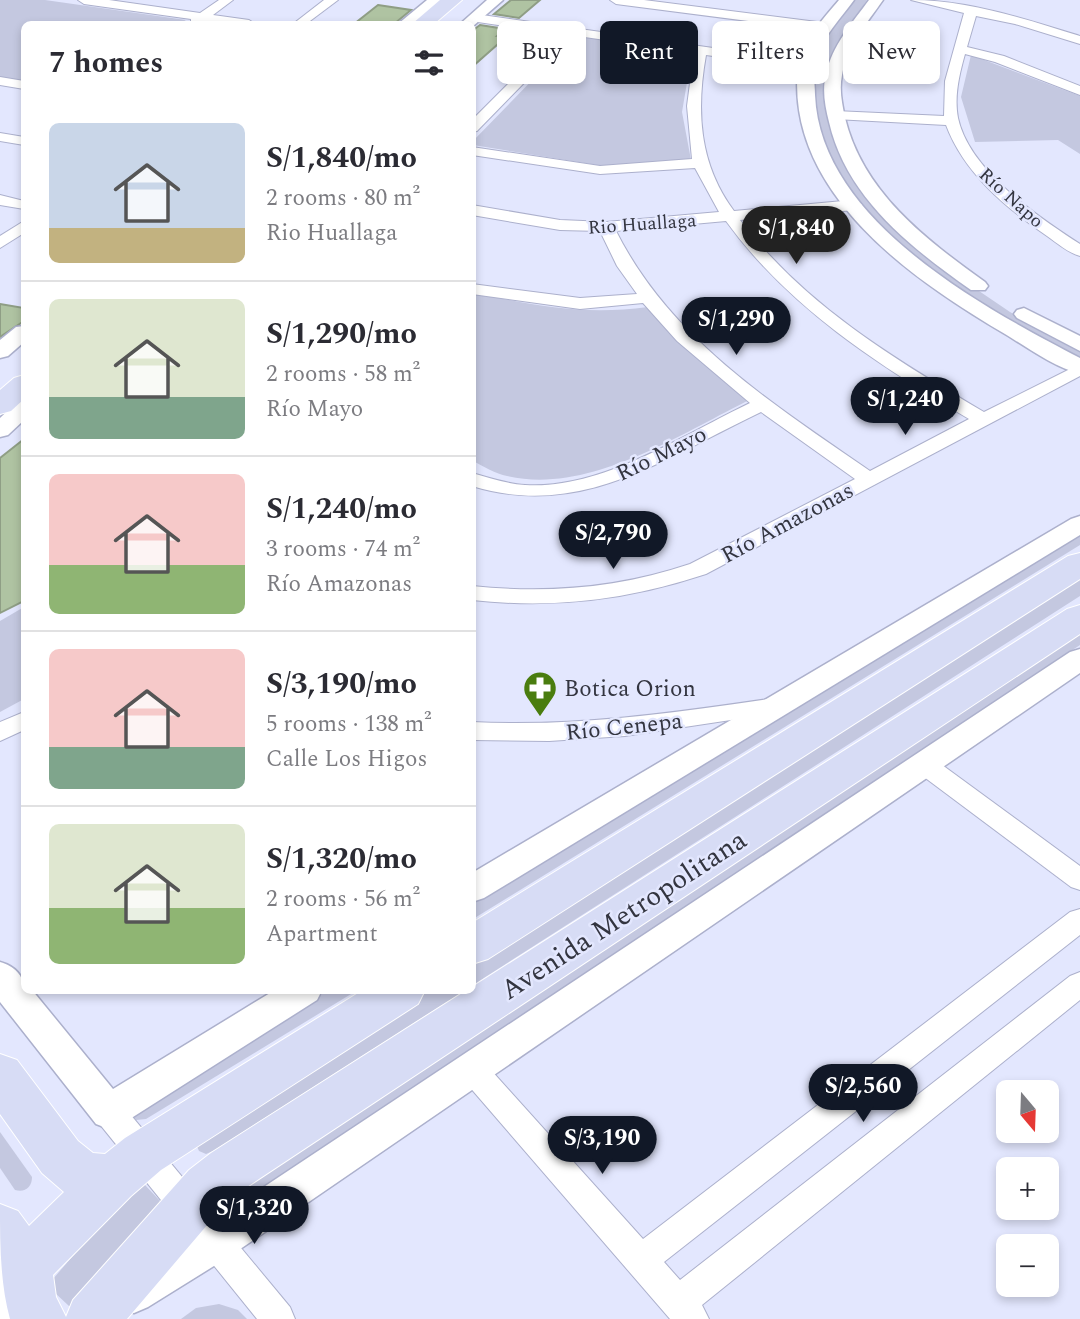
<!DOCTYPE html>
<html lang="en">
<head>
<meta charset="utf-8">
<style>
  :root { --surface:#fff; --page:#f7f7f7; --text:#2b2b33; --muted:#7c7c81; --line:#e1e1e2; --accent:#111827 }
  body { margin:0; font-family:Spectral,serif; background:var(--page); color:var(--text); height:100vh; display:flex; flex-direction:column; font-size:26px; white-space:nowrap }
  * { box-sizing:border-box; margin:0 }
  p { font-size:23px; color:var(--muted) }
  .icon { flex:none; width:38px; height:38px; fill:none; stroke:currentColor; stroke-width:2; stroke-linecap:round; stroke-linejoin:round }
  .map { position:relative; flex:1; overflow:hidden }
  .drawer { position:absolute; left:21px; top:21px; width:455px; height:973px; display:flex; flex-direction:column; background:var(--surface); border-radius:10px; box-shadow:0 4px 10px #0003 }
  .drawer>* { flex:none }
  .guide { position:absolute; left:497px; top:21px; width:478px; height:63px; display:flex; gap:14px }
  .needle { width:46px; rotate:161deg }
  .tools { position:absolute; left:996px; top:1080px; display:grid; gap:14px }
  .tools a { display:grid; place-items:center; width:63px; height:63px; border-radius:10px; background:var(--surface); box-shadow:0 4px 10px #0003; font-size:35px }
  .price { position:absolute; translate:-50% -60px; padding:0 16px; border-radius:24px; background:var(--accent); color:#fff; font-size:23px; line-height:46px; filter:drop-shadow(0 2px 4px #0008) }
  .price::after { content:''; position:absolute; left:50%; top:42px; width:21px; height:16px; margin-left:-10px; background:inherit; clip-path:polygon(0 0,100% 0,50% 100%) }
  .price.selected { background:#222; color:#fff }
  ul { padding:0; list-style:none }
  li { display:flex; align-items:center; gap:21px; height:175px; padding:0 28px }
  li+li { border-top:2px solid var(--line) }
  li span { display:grid; place-items:center; flex:none; width:196px; height:140px; border-radius:10px; color:#555 }
  li>.icon { margin-inline-start:auto }
  span .icon { width:84px; height:84px; fill:#fffc; stroke-width:1 }
  li b { font-size:30px }
  h2 { display:flex; justify-content:space-between; align-items:center; height:84px; padding:0 28px; font-size:30px }
  .pill { padding:0 24px; border-radius:10px; background:var(--surface); box-shadow:0 4px 10px #0003; font-size:24px; line-height:63px }
  .pill.selected { background:var(--accent); color:#fff }
  .map>svg:first-child { display:block }
</style>
</head>
<body>
<div class="map">
<svg width="1080" height="1319" viewBox="0 0 1080 1319">
  <rect width="100%" height="100%" fill="#e3e7fe"/>
  <g fill="#c4c8e0">
    <polygon points="0,0 45,0 186,20 179,24 24,24 24,81 0,77"/>
    <polygon points="853,0 867,0 844,36 833,62 843,158 951,272 1010,312 1080,351 1080,358 1075,358 969,296 911,253 860,204 828,159 813,105 814,64 825,39"/>
    <polygon points="575,36 692,53 682,112 691,160 603,166 473,145 472,142"/>
    <polygon points="971,55 1080,96 1080,154 1058,140 975,142 961,97"/>
    <path d="M472 293C536 305 582 316 648 307L749 400C679 435 588 495 507 476 496 474 483 466 473 461Z"/>
    <polygon points="1080,531 1080,545 473,919 472,902"/>
    <polygon points="1080,577 1080,596 473,985 473,960"/>
    <polygon points="24,607 24,699 0,712 0,621"/>
    <polygon points="1080,633 1080,645 246,1202 238,1198 239,1191"/>
    <polygon points="327,991 356,991 146,1119 136,1120 133,1115 137,1106"/>
    <polygon points="424,991 464,991 213,1151 206,1154 199,1151 195,1142"/>
    <path d="M0 1132 32 1177C32 1187 25 1193 15 1190L0 1168Z"/>
    <polygon points="139,1184 145,1185 161,1202 75,1306 69,1306 54,1292 53,1279 132,1187"/>
    <polygon points="219,1304 238,1310 247,1319 181,1319 196,1308"/>
  </g>
  <g fill="#afc3a2" stroke="#8f9e85" stroke-width="2">
    <polygon points="511,0 540,0 519,18 494,14"/>
    <polygon points="378,5 411,10 394,24 354,24"/>
    <polygon points="480,25 505,29 497,36 506,37 472,67 472,31"/>
    <polygon points="0,304 24,308 24,321 0,337"/>
    <polygon points="24,439 24,601 0,613 0,458"/>
  </g>
  <g fill="none" stroke-linecap="round" stroke-linejoin="round">
    <g stroke="#acb0cc" stroke-width="2">
      <g id="minor">
        <polygon points="78,0 109,0 200,13 219,0 233,0 213,15 249,20 255,24 204,21 199,24 191,24 191,19 84,4"/>
        <polygon points="324,0 338,0 306,24 293,24"/>
        <polygon points="610,0 644,0 825,23 831,27 825,31 616,4"/>
        <path d="M911 0C968 0 1026 19 1080 36V44L1015 24 976 16 967 47 1004 56 1080 86V95L995 62 965 54C959 75 954 97 958 118 969 170 1038 217 1080 244V256C1068 253 1057 243 1047 236 1006 208 964 173 946 125L835 119 828 115 835 111 944 116 945 81 964 13Z"/>
        <path d="M475 14 811 62V68L806 69 706 55C696 111 699 164 734 211L854 200 862 205 854 210 740 220C803 304 894 359 984 412L1080 364V376L706 574C628 600 554 609 472 600V586C548 594 619 588 690 564L855 479 761 412C666 457 582 520 472 486V473C490 478 507 484 525 485 601 490 683 435 750 403L677 341 643 303 580 309 472 294V284L580 298 637 294 617 266 600 231 560 230 472 215V205L560 220 606 222 719 212 695 168 600 174 472 155V147L600 166 692 159 687 106 694 53 571 35 477 131 472 132V120L558 34 471 21 469 18ZM726 221C789 308 879 365 969 419L870 471C772 403 671 340 616 231Z"/>
        <polygon points="0,77 24,81 24,89 0,85"/>
        <polygon points="0,133 24,137 24,145 0,141"/>
        <polygon points="0,195 24,201 24,209 0,205"/>
        <polygon points="24,221 24,233 0,248 0,236"/>
        <path d="M775 698 783 700 787 706 783 712 625 736 549 741 472 740V722C575 727 674 713 775 698Z"/>
        <polygon points="24,712 24,730 0,741 0,722"/>
        <polygon points="925,756 934,759 1080,866 1080,890 1071,887 916,771 913,765 916,759"/>
        <polygon points="1080,909 1080,935 664,1262 680,1280 1070,976 1080,972 1080,1000 702,1305 709,1319 670,1319 461,1077 456,1068 461,1059 471,1055 481,1059 643,1239 1070,912"/>
        <polygon points="109,1098 120,1102 290,1307 295,1319 257,1319 98,1122 94,1112 98,1102"/>
      </g>
    </g>
    <g stroke="#acb0cc" stroke-width="3">
      <g id="tertiary">
        <polygon points="427,0 443,0 414,24 398,24"/>
        <polygon points="487,0 503,0 472,27 472,24 460,24"/>
        <path d="M839 0H854C841 18 824 35 816 58 812 69 815 83 815 95 820 220 982 307 1080 358V374C1054 367 1028 348 1005 334 911 279 785 192 798 67 801 42 824 18 839 0Z"/>
        <path d="M869 0H883C867 23 847 46 842 75 839 89 842 104 845 118 863 192 925 239 985 282L988 286 985 290H971C911 248 846 197 829 122 825 106 822 90 826 74 832 46 852 23 869 0Z"/>
        <polygon points="1024,308 1080,336 1080,351 1017,318 1014,314 1017,310"/>
        <polygon points="24,326 24,342 8,356 0,358 0,340 16,327"/>
        <polygon points="24,401 24,420 8,435 0,437 0,418 16,403"/>
        <polygon points="1080,516 1080,535 484,898 472,902 472,873 1071,519"/>
        <polygon points="1080,649 1080,673 230,1256 148,1307 134,1313 120,1307 114,1293 120,1279 202,1228 1070,652"/>
        <path d="M0 962C14 966 24 975 24 990H32L113 1089 275 990H322L317 1000 122 1124 109 1129 96 1124 0 1002Z"/>
      </g>
    </g>
    <g stroke="#acb0cc" stroke-width="3">
      <polygon id="secondary" points="24,1243 41,1250 48,1267 41,1284 17,1319 0,1319 0,1260 7,1250"/>
    </g>
    <g stroke="#fff" stroke-width="2">
      <g id="primary">
        <polygon points="440,0 462,0 434,24 412,24"/>
        <polygon points="24,375 24,399 11,411 0,414 0,390 14,378"/>
        <polygon points="1080,553 1080,579 488,959 472,964 472,923 1068,556"/>
        <path d="M1080 605V634L247 1187 225 1204 127 1319H10C0 1283 0 1242 0 1204L18 1211 29 1226 64 1192 42 1173 0 1114V1054L17 1060 78 1141 93 1153 105 1154 125 1138 363 990H425L418 1004 161 1170 131 1196 53 1275 56 1297 66 1317 73 1300 189 1170 211 1153 467 990H472V987L1067 609Z"/>
      </g>
    </g>
    <use href="#minor" fill="#fff" fill-rule="evenodd"/>
    <use href="#tertiary" fill="#fff" fill-rule="evenodd"/>
    <use href="#secondary" fill="#fff" fill-rule="evenodd"/>
    <use href="#primary" fill="#d7dcf5" fill-rule="evenodd"/>
  </g>
  <defs>
    <g id="pharmacy-pin" transform="scale(1.75)"><path d="M0 17L-7.5 6A9.5 9.5 0 1 1 7.5 6Z" fill="#4a7d0f" stroke="#e3e7fe"/><path d="M-2-6h4v4h4v4h-4v4h-4v-4h-4v-4h4Z" fill="#fff"/></g>
  </defs>
  <g fill-rule="evenodd">
    <use href="#pharmacy-pin" x="540" y="688"/>
  </g>
  <g text-anchor="middle" stroke-width="5" stroke-linejoin="round" paint-order="stroke">
    <g font-size="19" fill="#333540" stroke="#e3e7fe">
      <text transform="translate(1012 197) rotate(42)" y="7">Río Napo</text>
      <text transform="translate(642 223) rotate(-4)" y="7">Rio Huallaga</text>
    </g>
    <g font-size="23" fill="#333540" stroke="#e3e7fe">
      <text transform="translate(661 453) rotate(-26)" y="8">Río Mayo</text>
      <text transform="translate(787 522) rotate(-28)" y="8">Río Amazonas</text>
      <text transform="translate(624 726) rotate(-6)" y="8">Río Cenepa</text>
    </g>
    <g font-size="23" fill="#333540" stroke="#e3e7fe" text-anchor="start">
      <text x="564" y="696">Botica Orion</text>
    </g>
    <g font-size="28" fill="#333540" stroke="#e3e7fe">
      <text transform="translate(623 914) rotate(-33)" y="10">Avenida Metropolitana</text>
    </g>
  </g>
</svg>
<div class="tools">
<a><svg class="needle" viewBox="-14 -14 28 28"><path d="M0-13l5 13h-10z" fill="#e53935"/><path d="M0 13l5-13h-10z" fill="#7c7c81"/></svg></a>
<a>+</a>
<a>−</a>
</div>
<b class="price selected" style="left:796px;top:266px">S/1,840</b>
<b class="price" style="left:736px;top:357px">S/1,290</b>
<b class="price" style="left:905px;top:437px">S/1,240</b>
<b class="price" style="left:613px;top:571px">S/2,790</b>
<b class="price" style="left:863px;top:1124px">S/2,560</b>
<b class="price" style="left:602px;top:1176px">S/3,190</b>
<b class="price" style="left:254px;top:1246px">S/1,320</b>
<div class="guide">
<a class="pill">Buy</a>
<a class="pill selected">Rent</a>
<a class="pill">Filters</a>
<a class="pill">New</a>
</div>
<section class="drawer">
<h2>7 homes<svg class="icon" aria-label="filters" viewBox="0 0 24 24"><path d="M4 7h16M4 17h16"/><circle cx="9" cy="7" r="2"/><circle cx="15" cy="17" r="2"/></svg></h2>
<ul>
<li><span style="background:linear-gradient(#c9d6e8 75%,#c2b280 0)"><svg class="icon" aria-label="home" viewBox="0 0 24 24"><path d="M3 11l9-7 9 7M6 9v11h12V9"/></svg></span><div><b>S/1,840/mo</b><p>2 rooms · 80 m²</p><p>Rio Huallaga</p></div></li>
<li><span style="background:linear-gradient(#dfe7d0 70%,#7fa58c 0)"><svg class="icon" aria-label="home" viewBox="0 0 24 24"><path d="M3 11l9-7 9 7M6 9v11h12V9"/></svg></span><div><b>S/1,290/mo</b><p>2 rooms · 58 m²</p><p>Río Mayo</p></div></li>
<li><span style="background:linear-gradient(#f6c9c9 65%,#8fb573 0)"><svg class="icon" aria-label="home" viewBox="0 0 24 24"><path d="M3 11l9-7 9 7M6 9v11h12V9"/></svg></span><div><b>S/1,240/mo</b><p>3 rooms · 74 m²</p><p>Río Amazonas</p></div></li>
<li><span style="background:linear-gradient(#f6c9c9 70%,#7fa58c 0)"><svg class="icon" aria-label="home" viewBox="0 0 24 24"><path d="M3 11l9-7 9 7M6 9v11h12V9"/></svg></span><div><b>S/3,190/mo</b><p>5 rooms · 138 m²</p><p>Calle Los Higos</p></div></li>
<li><span style="background:linear-gradient(#dfe7d0 60%,#8fb573 0)"><svg class="icon" aria-label="home" viewBox="0 0 24 24"><path d="M3 11l9-7 9 7M6 9v11h12V9"/></svg></span><div><b>S/1,320/mo</b><p>2 rooms · 56 m²</p><p>Apartment</p></div></li>
</ul>
</section>
</div>
</body>
</html>
